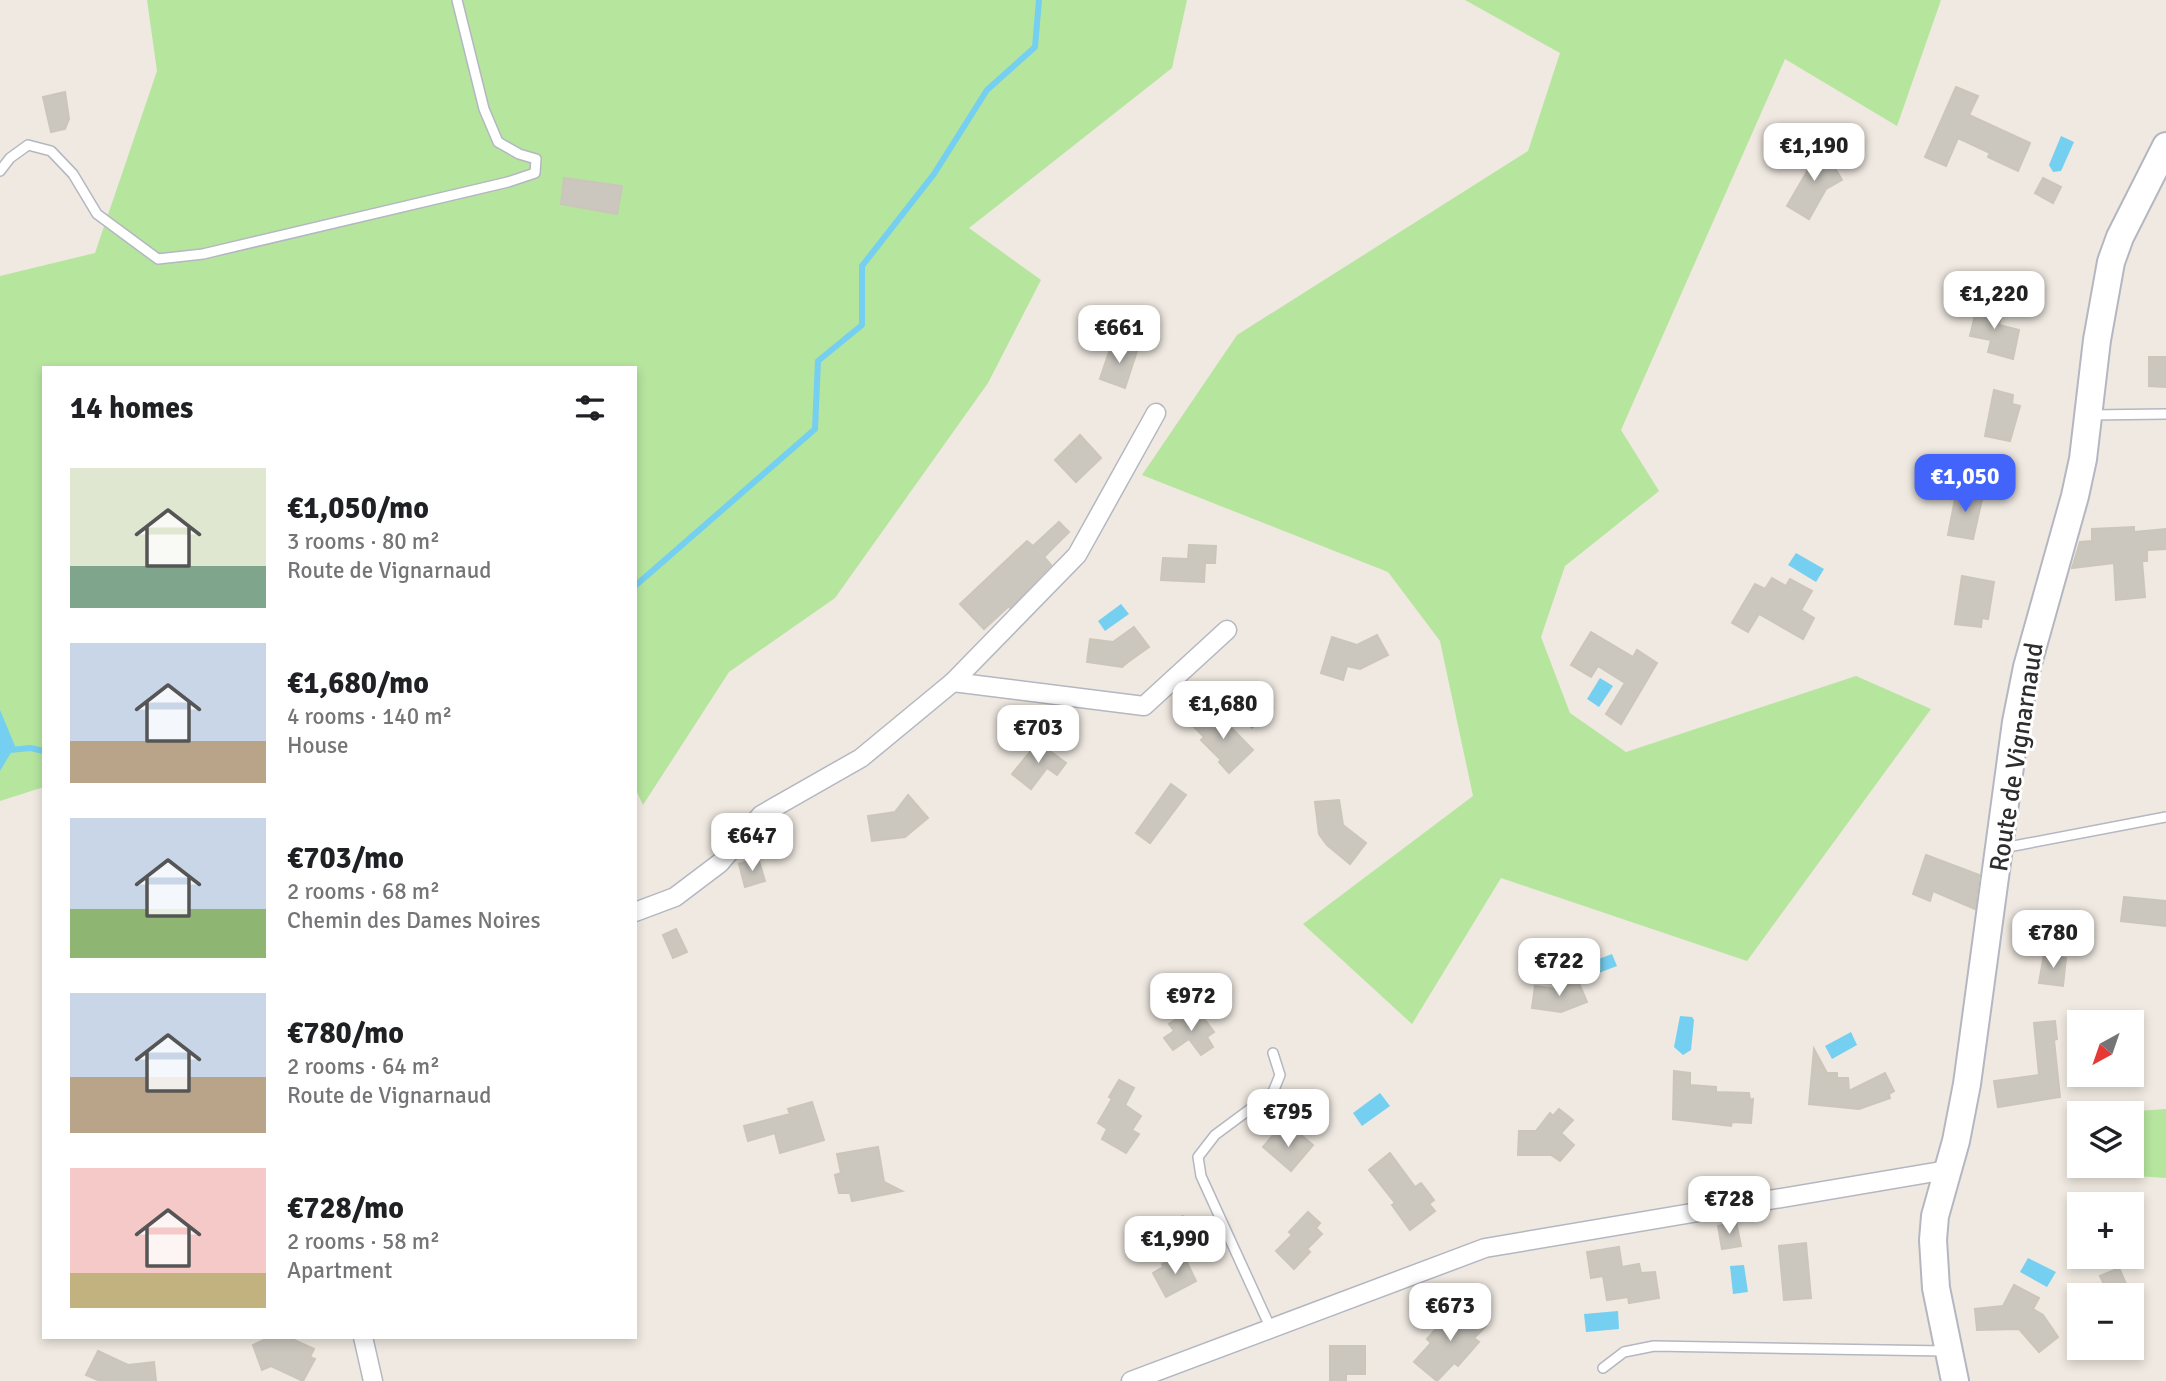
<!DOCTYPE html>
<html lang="en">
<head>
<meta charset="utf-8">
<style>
  :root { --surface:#fff; --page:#f2f2f2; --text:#202124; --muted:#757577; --accent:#4264fb }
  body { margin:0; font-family:Signika,sans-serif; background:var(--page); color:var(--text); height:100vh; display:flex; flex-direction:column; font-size:26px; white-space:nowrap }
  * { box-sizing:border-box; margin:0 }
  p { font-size:23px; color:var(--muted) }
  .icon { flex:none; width:38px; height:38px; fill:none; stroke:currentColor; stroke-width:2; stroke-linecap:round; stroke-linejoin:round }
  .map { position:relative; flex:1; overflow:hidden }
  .panel { position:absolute; left:42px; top:366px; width:595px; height:973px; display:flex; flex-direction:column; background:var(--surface); border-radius:0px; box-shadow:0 4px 10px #0003 }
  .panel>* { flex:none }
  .needle { width:46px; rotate:220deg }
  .controls { position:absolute; left:2067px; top:1010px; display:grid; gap:14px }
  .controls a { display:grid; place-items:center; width:77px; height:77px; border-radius:0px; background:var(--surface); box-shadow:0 4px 10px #0003; font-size:35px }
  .price { position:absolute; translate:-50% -60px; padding:0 16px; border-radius:14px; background:#fff; color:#222; font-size:23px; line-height:46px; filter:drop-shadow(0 2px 4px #0008) }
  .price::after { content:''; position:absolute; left:50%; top:42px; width:21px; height:16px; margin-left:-10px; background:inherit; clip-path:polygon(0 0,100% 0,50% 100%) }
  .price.current { background:var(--accent); color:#fff }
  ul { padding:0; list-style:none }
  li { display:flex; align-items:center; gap:21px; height:175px; padding:0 28px }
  li span { display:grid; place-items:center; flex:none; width:196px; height:140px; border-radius:0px; color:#555 }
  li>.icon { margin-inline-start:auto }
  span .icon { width:84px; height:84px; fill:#fffc; stroke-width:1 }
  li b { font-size:30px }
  h2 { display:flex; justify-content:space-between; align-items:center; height:84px; padding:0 28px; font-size:30px }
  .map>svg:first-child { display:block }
</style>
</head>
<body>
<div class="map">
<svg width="2166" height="1381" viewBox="0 0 2166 1381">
  <rect width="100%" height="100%" fill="#efe9e1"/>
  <g fill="#b6e59e">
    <polygon points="147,0 1187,0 1172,68 969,228 1041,280 988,383 835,598 729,672 643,805 635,788 635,368 44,368 44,787 0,801 0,276 95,253 157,71"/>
    <polygon points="1465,0 1941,0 1897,126 1785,59 1621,430 1659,491 1565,566 1541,637 1570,713 1626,752 1856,676 1931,709 1747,961 1501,878 1412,1024 1303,924 1473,796 1440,641 1388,572 1142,475 1237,335 1528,151 1560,53"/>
    <polygon points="2166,1109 2166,1178 2121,1175 2122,1166 2132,1166 2132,1113 2124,1112"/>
  </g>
  <g fill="#75cff0">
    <polygon points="2061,136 2074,142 2061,171 2053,172 2049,165"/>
    <polygon points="1796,553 1824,569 1816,582 1788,565"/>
    <polygon points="1121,604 1129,614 1105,631 1098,621"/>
    <polygon points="1600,678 1613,686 1599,707 1587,699"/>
    <polygon points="1262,696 1274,708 1252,729 1241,718"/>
    <polygon points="0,710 15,746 0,771"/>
    <polygon points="1612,954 1617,966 1588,977 1583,965"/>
    <polygon points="1680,1016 1692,1017 1694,1020 1691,1050 1683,1055 1674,1047"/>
    <polygon points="1851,1032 1857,1045 1832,1059 1825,1046"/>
    <polygon points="1380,1093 1390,1106 1362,1126 1353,1113"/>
    <polygon points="1183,1215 1190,1228 1165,1241 1158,1228"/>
    <polygon points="2028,1258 2056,1272 2047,1287 2020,1272"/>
    <polygon points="1744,1265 1748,1292 1733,1294 1730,1266"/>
    <polygon points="1618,1311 1619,1329 1586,1332 1584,1314"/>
  </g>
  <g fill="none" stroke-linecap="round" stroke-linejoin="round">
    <g stroke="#75cff0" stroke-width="6">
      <polyline points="635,586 815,429 818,361 862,325 862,266 934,174 987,90 1035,47 1039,0"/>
      <polyline points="0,751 30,748 44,751"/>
    </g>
  </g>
  <g fill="#cbc7bf" stroke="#cbc5ba" stroke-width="2">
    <polygon points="1956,87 1978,96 1969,115 2030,143 2018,171 1988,157 1990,153 1958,138 1946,166 1925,157"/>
    <polygon points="65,92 69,119 65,129 51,132 43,97"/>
    <polygon points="1823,148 1842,180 1826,189 1809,219 1787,206 1808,170 1802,161"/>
    <polygon points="564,178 622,186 617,214 561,204"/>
    <polygon points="2043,178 2061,187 2053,203 2035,193"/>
    <polygon points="1978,303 2003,308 1999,325 2019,330 2013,359 1988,352 1991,340 1970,336"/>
    <polygon points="1112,343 1137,351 1125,388 1100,379"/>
    <polygon points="2149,357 2166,357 2166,387 2149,386"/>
    <polygon points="1994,390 2013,395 2012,404 2020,406 2010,441 1985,436"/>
    <polygon points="1080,435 1101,458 1076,482 1055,460"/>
    <polygon points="1957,489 1983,495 1973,539 1948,535"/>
    <polygon points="1059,522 1069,532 1044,557 1051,565 1010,608 1009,606 984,629 960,604 1027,541 1033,546"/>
    <polygon points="2134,527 2134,532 2166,529 2166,549 2147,550 2147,561 2142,561 2145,597 2116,600 2114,563 2072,568 2080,542 2092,541 2092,529"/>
    <polygon points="1189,545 1216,546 1215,563 1205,563 1204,582 1161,580 1163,558 1188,559"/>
    <polygon points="1962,576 1994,582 1988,619 1982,618 1981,627 1955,624"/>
    <polygon points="1772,578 1786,586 1790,579 1812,591 1801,610 1814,618 1803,639 1759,614 1748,632 1732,623 1755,584 1765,589"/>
    <polygon points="1134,627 1149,647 1128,662 1122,667 1087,662 1090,639 1113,642"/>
    <polygon points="1591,632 1633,657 1637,650 1657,663 1621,724 1606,714 1625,683 1598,666 1591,677 1571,665"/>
    <polygon points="1377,635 1388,655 1360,669 1347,666 1343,680 1321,673 1332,637 1357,645"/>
    <polygon points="1213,709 1253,750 1229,773 1219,762 1221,760 1201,740 1204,737 1194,727"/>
    <polygon points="1038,742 1066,763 1057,775 1047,768 1031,789 1012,774"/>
    <polygon points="1171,784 1186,795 1150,843 1136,833"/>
    <polygon points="908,795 928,818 905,837 872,841 868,816 895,812"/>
    <polygon points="1339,800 1343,825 1366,843 1350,864 1327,845 1319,834 1315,802"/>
    <polygon points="1926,855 1979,875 1975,909 1933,891 1930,901 1913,894"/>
    <polygon points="758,858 765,881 745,887 739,864"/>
    <polygon points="2124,897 2166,901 2166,926 2121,921"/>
    <polygon points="676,929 687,952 673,958 663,935"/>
    <polygon points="2044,954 2066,958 2063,986 2039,983"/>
    <polygon points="1578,981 1587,1002 1561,1012 1532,1008 1535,986 1558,989"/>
    <polygon points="1188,1011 1193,1018 1200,1013 1214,1032 1207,1037 1213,1047 1201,1055 1189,1039 1173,1050 1164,1038 1174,1031 1169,1024"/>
    <polygon points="2055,1021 2057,1039 2054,1040 2060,1097 1998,1107 1994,1081 2039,1075 2034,1023"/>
    <polygon points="1814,1049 1827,1073 1837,1073 1837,1078 1848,1078 1849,1091 1885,1073 1894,1091 1889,1094 1890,1098 1859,1109 1809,1104"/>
    <polygon points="1674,1071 1690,1073 1690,1085 1716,1087 1716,1092 1749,1093 1750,1100 1753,1099 1751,1123 1732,1122 1731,1126 1673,1119"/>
    <polygon points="1119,1080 1134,1088 1125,1105 1141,1116 1132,1130 1139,1134 1126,1153 1102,1139 1107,1129 1098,1123 1112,1099 1109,1097"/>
    <polygon points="812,1102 824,1140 780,1153 775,1133 748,1141 744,1126 790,1114 788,1109"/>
    <polygon points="1559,1109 1573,1120 1561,1133 1574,1145 1566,1154 1560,1161 1551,1155 1518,1155 1519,1131 1536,1131 1550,1113 1553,1116"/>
    <polygon points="1279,1128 1294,1141 1300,1134 1313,1145 1291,1171 1263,1147"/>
    <polygon points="878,1147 884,1182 902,1191 852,1201 850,1193 839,1193 835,1175 841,1173 837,1154"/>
    <polygon points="1390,1153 1415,1187 1421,1183 1434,1200 1429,1204 1435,1211 1410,1230 1392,1205 1395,1203 1369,1170"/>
    <polygon points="1308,1212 1320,1223 1316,1228 1322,1234 1307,1249 1310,1252 1294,1269 1276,1251 1292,1235 1289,1232"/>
    <polygon points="1736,1222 1741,1246 1722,1249 1718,1226"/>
    <polygon points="1806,1243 1811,1298 1784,1300 1779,1246"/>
    <polygon points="1619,1247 1622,1267 1639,1264 1641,1273 1655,1272 1659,1298 1629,1303 1628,1297 1607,1300 1603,1276 1591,1278 1587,1252"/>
    <polygon points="1183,1254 1196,1281 1166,1297 1153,1273 1163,1267 1162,1264"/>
    <polygon points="2119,1268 2131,1295 2109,1295 2100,1276"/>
    <polygon points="2014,1285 2039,1298 2033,1309 2043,1315 2058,1337 2039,1352 2019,1329 1977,1330 1975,1309 2003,1306"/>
    <polygon points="1462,1306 1486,1326 1474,1338 1479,1342 1458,1366 1454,1363 1437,1381 1414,1362 1431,1343 1427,1339 1448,1315 1452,1319"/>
    <polygon points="270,1337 288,1337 314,1349 310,1357 315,1359 303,1381 271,1366 262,1370 253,1345"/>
    <polygon points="1330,1346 1365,1346 1365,1374 1346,1374 1346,1381 1330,1381"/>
    <polygon points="98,1351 128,1365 154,1362 156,1381 100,1381 86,1375"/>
  </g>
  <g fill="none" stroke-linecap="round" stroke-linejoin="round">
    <g stroke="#b4b7c1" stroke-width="12">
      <g id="lane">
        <polyline points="0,171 10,158 28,145 51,151 73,174 97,214 158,259 203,254 508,182 535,173 536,159 519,154 498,142 484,109 457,0"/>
        <polyline points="2090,415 2166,414"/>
        <polyline points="2003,848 2166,817"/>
        <polyline points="1271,1329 1201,1176 1198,1157 1215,1135 1273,1092 1280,1075 1273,1053"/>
        <polyline points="1603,1368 1624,1352 1654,1346 1945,1351"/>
      </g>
    </g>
    <g stroke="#b4b7c1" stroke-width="21">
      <g id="street">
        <polyline points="953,682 1144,706 1227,630"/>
        <polyline points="635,912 675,897 720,863 761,815 861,758 953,682 1077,555 1156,413"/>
        <polyline points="363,1337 373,1381"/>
        <polyline points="1131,1381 1485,1248 1947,1170"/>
      </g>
    </g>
    <g stroke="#b4b7c1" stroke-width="30">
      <polyline id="secondary" points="1955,1381 1936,1288 1933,1240 1935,1216 1956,1141 1967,1084 2016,722 2027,667 2075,496 2083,459 2097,340 2111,262 2120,237 2166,146"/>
    </g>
    <use href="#lane" stroke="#fff" stroke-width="9"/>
    <use href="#street" stroke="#fff" stroke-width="18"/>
    <use href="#secondary" stroke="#fff" stroke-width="26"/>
  </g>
  <g text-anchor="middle" stroke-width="6" stroke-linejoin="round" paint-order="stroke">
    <g font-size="26" fill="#2e2e2e" stroke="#fff">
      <text transform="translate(2016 757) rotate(-81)" y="9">Route de Vignarnaud</text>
    </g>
  </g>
</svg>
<div class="controls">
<a><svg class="needle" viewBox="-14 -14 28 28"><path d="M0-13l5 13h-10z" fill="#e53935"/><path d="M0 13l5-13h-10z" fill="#757577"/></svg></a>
<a><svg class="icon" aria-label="layers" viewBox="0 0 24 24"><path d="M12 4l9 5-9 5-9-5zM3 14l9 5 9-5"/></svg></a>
<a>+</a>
<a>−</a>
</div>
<b class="price" style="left:1814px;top:183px">€1,190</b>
<b class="price" style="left:1994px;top:331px">€1,220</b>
<b class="price" style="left:1119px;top:365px">€661</b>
<b class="price current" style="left:1965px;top:514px">€1,050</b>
<b class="price" style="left:1223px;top:741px">€1,680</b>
<b class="price" style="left:1038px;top:765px">€703</b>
<b class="price" style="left:752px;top:873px">€647</b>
<b class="price" style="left:2053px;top:970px">€780</b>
<b class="price" style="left:1559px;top:998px">€722</b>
<b class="price" style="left:1191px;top:1033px">€972</b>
<b class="price" style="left:1288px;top:1149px">€795</b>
<b class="price" style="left:1729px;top:1236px">€728</b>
<b class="price" style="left:1175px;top:1276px">€1,990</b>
<b class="price" style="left:1450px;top:1343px">€673</b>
<section class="panel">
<h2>14 homes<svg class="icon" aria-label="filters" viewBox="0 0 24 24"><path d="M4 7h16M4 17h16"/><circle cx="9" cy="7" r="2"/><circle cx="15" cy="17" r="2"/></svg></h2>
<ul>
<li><span style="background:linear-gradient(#dfe7d0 70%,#7fa58c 0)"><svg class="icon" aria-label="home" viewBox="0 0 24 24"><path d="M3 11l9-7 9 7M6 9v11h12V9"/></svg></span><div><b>€1,050/mo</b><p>3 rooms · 80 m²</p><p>Route de Vignarnaud</p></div></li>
<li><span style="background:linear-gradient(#c9d6e8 70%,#b9a48a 0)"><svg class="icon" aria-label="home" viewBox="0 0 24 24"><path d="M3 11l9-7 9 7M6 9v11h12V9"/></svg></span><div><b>€1,680/mo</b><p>4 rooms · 140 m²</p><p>House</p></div></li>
<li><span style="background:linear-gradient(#c9d6e8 65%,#8fb573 0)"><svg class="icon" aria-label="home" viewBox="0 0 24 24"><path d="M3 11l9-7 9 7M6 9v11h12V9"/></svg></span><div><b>€703/mo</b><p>2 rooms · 68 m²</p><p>Chemin des Dames Noires</p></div></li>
<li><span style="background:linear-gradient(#c9d6e8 60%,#b9a48a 0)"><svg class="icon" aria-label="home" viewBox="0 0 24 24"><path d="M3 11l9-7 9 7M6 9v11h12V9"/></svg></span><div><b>€780/mo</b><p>2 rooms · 64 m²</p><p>Route de Vignarnaud</p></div></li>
<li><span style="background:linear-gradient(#f6c9c9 75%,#c2b280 0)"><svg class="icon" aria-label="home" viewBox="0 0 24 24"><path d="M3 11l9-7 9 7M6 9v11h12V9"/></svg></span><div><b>€728/mo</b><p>2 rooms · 58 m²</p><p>Apartment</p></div></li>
</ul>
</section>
</div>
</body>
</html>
